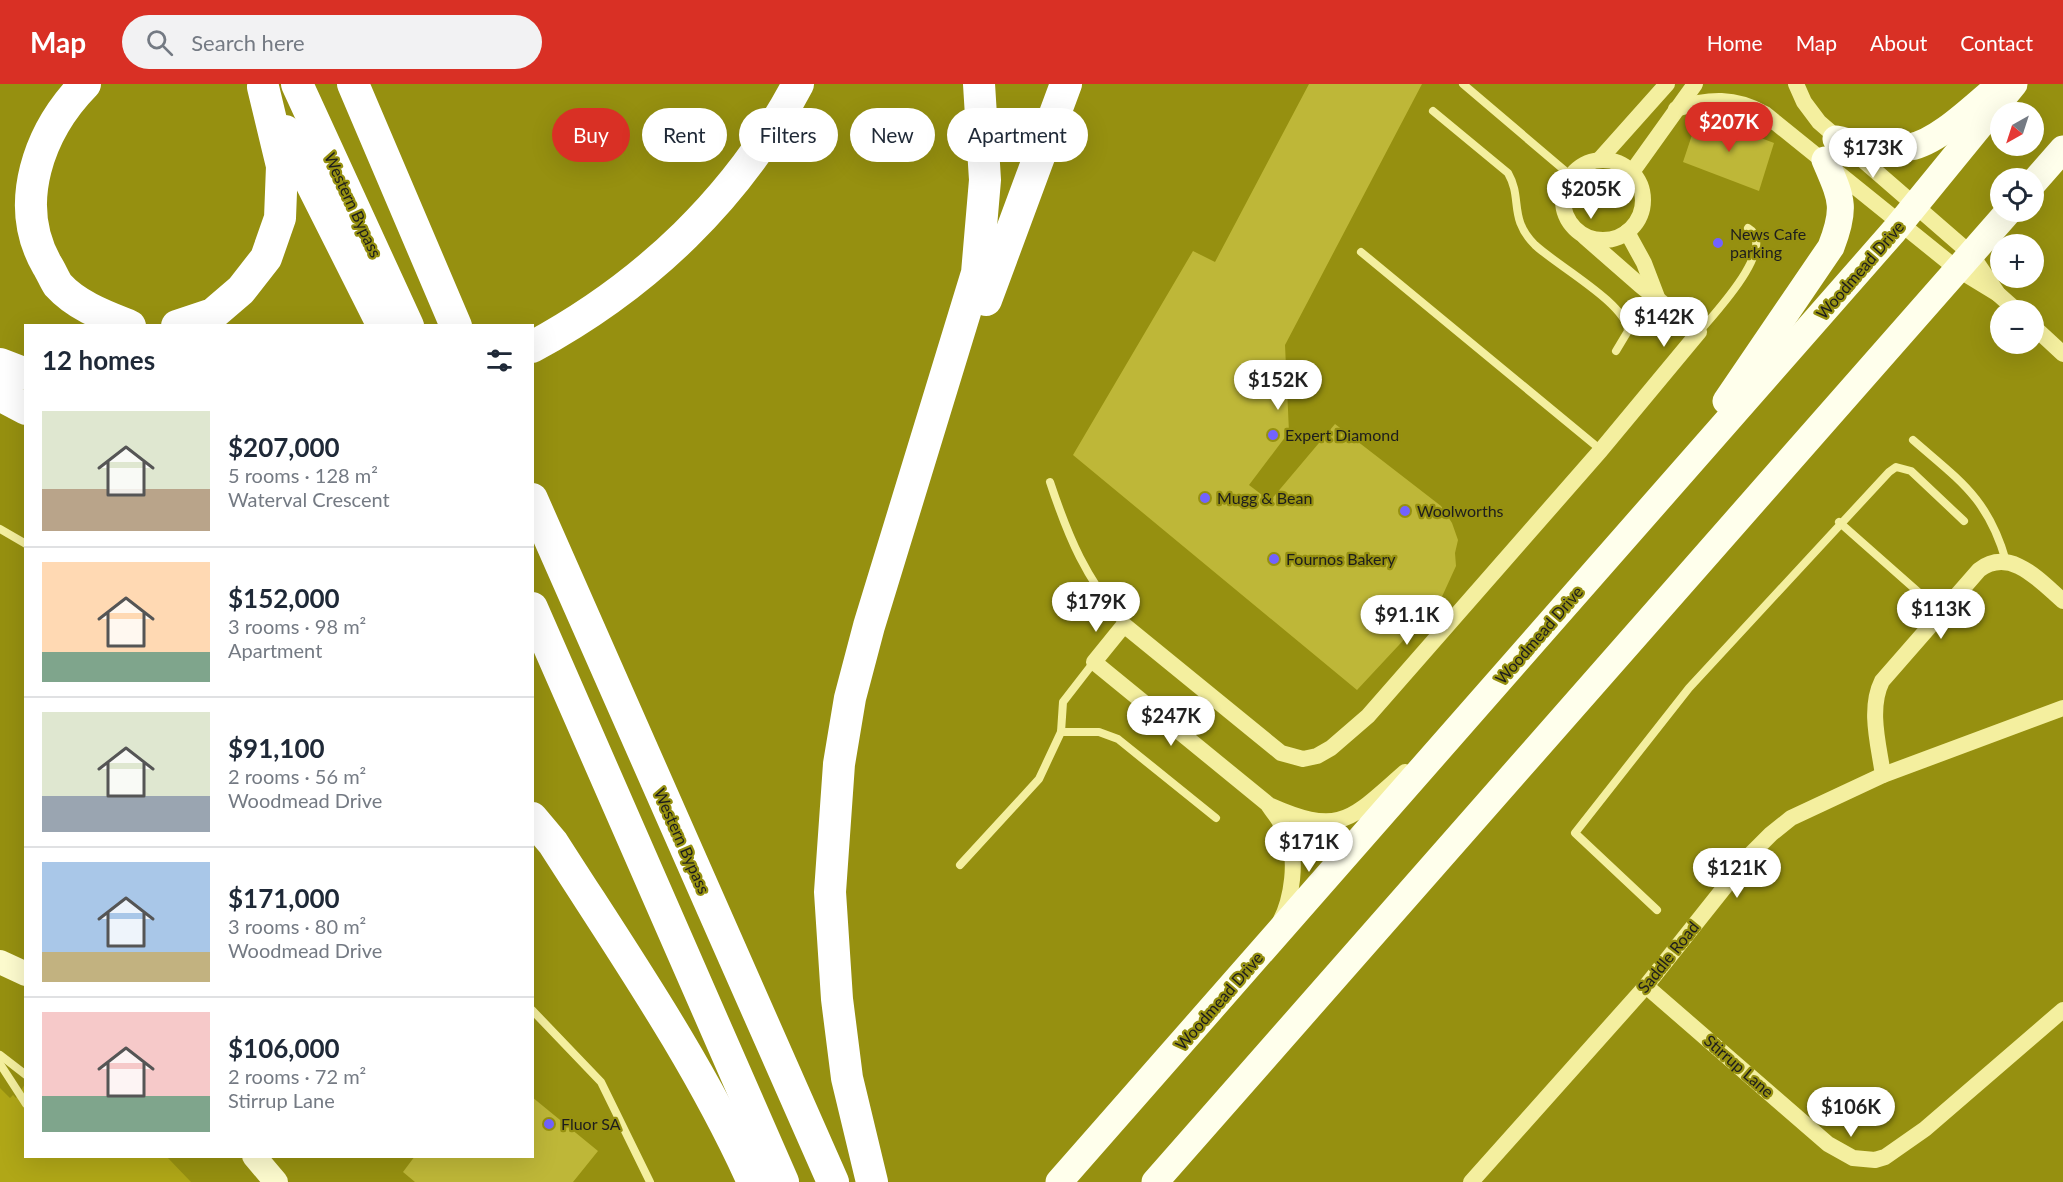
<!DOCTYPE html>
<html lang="en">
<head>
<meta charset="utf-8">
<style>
  :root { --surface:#fff; --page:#f2f2f3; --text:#1f2937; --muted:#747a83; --line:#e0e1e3; --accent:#d93025 }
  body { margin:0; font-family:Lato,sans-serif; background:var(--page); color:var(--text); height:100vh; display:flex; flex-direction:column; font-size:22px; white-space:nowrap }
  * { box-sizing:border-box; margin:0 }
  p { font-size:20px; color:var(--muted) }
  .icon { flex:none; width:33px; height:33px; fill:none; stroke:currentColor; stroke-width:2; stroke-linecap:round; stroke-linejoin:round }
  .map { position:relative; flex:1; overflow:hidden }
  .sheet { position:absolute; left:24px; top:240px; width:510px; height:834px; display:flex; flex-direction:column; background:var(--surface); border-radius:0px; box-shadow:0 6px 24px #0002 }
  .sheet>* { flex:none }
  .banner { position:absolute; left:552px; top:24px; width:570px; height:54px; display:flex; gap:12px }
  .needle { width:39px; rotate:219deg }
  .tools { position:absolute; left:1990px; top:18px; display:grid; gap:12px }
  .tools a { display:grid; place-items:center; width:54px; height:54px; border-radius:50%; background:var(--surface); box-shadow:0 6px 24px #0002; font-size:30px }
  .price { position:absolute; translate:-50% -51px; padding:0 14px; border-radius:21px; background:#fff; color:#222; font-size:20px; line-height:39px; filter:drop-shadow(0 2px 3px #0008) }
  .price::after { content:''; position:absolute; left:50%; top:36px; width:18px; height:14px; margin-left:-9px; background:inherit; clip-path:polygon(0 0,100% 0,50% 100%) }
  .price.on { background:var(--accent); color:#fff }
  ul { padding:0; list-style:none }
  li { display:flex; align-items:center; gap:18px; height:150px; padding:0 18px }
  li+li { border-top:2px solid var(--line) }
  li span { display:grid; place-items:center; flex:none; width:168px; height:120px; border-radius:0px; color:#555 }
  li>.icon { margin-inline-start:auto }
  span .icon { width:72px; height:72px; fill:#fffc; stroke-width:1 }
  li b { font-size:26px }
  h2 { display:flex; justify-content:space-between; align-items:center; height:72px; padding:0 18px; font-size:26px }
  .chip { padding:0 21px; border-radius:27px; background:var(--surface); box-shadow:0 6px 24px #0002; font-size:21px; line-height:54px }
  .chip.on { background:var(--accent); color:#fff }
  header { display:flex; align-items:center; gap:36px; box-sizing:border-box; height:84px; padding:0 30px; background:var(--accent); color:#fff }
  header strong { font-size:28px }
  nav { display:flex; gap:33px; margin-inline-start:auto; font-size:21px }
  .search { width:420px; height:54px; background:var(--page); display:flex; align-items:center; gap:15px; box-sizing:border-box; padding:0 21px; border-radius:33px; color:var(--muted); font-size:22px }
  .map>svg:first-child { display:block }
</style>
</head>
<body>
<header>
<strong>Map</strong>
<div class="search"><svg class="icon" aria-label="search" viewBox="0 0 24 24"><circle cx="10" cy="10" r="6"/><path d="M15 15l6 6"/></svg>Search here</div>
<nav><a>Home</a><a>Map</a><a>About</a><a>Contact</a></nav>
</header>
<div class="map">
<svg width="2063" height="1098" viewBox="0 0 2063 1098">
  <rect width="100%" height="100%" fill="#969010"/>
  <polygon fill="#b0a717" points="25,1000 26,1072 167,1073 191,1098 0,1098 0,1004 10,1014 13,1011 16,1014"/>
  <g fill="#beb738">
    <polygon points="1309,0 1422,0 1285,261 1289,348 1249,401 1270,417 1335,340 1441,422 1452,439 1458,456 1455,469 1456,482 1440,517 1357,606 1073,371 1193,167 1215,178"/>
    <polygon points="1699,30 1774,59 1759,107 1683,78"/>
    <polygon points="532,1013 598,1067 573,1098 415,1098 403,1088 415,1072 532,1072"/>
  </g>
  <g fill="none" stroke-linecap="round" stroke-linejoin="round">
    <g stroke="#f4ef9f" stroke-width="8">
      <polyline points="1463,0 1570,91"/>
      <path d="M1433 27 1508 89C1523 115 1508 134 1535 161 1556 181 1627 220 1628 247L1616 267"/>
      <polyline points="1361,168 1601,366"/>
      <path d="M1699 248C1714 230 1779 162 1748 144"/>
      <path d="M1913 356C1960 397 1988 414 2006 477"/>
      <path d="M1050 398C1070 458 1085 491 1124 541"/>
      <polyline points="1839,438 1942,529"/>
      <polyline points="0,445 26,460"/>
      <polyline points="1061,648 1099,648 1118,655 1216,734"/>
      <polyline points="960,781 1039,695 1061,648 1063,618 1094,578"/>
      <polyline points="1657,826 1575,749 1689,604 1889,388 1896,383 1911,387 1964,437"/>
      <polyline points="532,926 601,998 650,1098"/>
      <polyline points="0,971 26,991"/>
      <polyline points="0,980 26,1020"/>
    </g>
    <g stroke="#f4ef9f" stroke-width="16">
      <polyline points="1796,0 1804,18 1819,38 1971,170 1998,210 2016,226"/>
      <path d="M1676 25C1709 14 1735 13 1765 30L1957 185 1998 210"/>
      <polyline points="1600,75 1667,0"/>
      <circle cx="1603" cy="116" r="40"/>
      <polyline points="1632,88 1695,0"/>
      <polyline points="1627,148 1644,179 1657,213"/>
      <polyline points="2034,243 2063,270"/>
      <path d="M1405 688C1350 736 1341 753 1269 721L1094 578 1124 541 1281 669 1303 675 1317 672 1331 664 1368 632 1601 366 1699 248 1641 202 1585 153"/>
      <path d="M1883 691C1879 662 1868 625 1882 597L1979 486C2010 462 2040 497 2063 517"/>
      <path d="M1269 722C1275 731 1283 740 1287 750 1298 775 1292 815 1280 838"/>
      <polyline points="1646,902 1828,1060 1853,1074 1875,1076 1885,1073 1925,1045 2063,926"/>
      <polyline points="1471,1098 1646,902 1751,770 1771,750 1791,734 1883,691 2063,624"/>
    </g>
    <g stroke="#fdfbce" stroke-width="24">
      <polyline points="0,878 26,890"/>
      <polyline points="254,1072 276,1098"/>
    </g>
    <g stroke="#ffffec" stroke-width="27">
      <path d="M1836 55C1860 60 1886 68 1910 63 1938 58 1973 23 1995 5"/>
      <polyline points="2034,98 2063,65"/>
      <path d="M1726 317 1831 163C1847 122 1841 114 1825 76"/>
      <polyline points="1059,1098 1894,147 2014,0"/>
      <polyline points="1155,1098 2008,128"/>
    </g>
    <g stroke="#fff" stroke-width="32">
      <path d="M85 0C39 47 12 120 47 181 51 187 54 195 58 201 77 222 105 232 130 242"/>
      <polyline points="297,0 408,242"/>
      <polyline points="353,0 456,242"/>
      <polyline points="285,47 383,242"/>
      <polyline points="986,216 1066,0"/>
      <polyline points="177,242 213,230 241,206 266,174 280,134 282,82 263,3"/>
      <path d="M532 263C645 202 738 114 798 0"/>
      <polyline points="0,280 26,290"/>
      <polyline points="0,311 26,325"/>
      <polyline points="532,415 833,1098"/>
      <polyline points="532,524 783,1098"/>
      <path d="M532 734 553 759C624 870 699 978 753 1098"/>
      <polyline points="872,1098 847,994 837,915 830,808 839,680 850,614 869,542 977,189 985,96 979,0"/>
    </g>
  </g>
  <g fill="#7262ff" stroke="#969010" stroke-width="2">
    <circle cx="1718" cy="159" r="6"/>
    <circle cx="1273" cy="351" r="6"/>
    <circle cx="1205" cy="414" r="6"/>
    <circle cx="1405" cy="427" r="6"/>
    <circle cx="1274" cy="475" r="6"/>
    <circle cx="549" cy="1040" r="6"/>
  </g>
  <g text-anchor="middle" stroke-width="4.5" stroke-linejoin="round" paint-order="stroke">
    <g font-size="16" fill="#1d1d1d" stroke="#969010">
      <text transform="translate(353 121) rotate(65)" y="6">Western Bypass</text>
      <text transform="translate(1860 186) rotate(-49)" y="6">Woodmead Drive</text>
      <text transform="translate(1539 551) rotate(-49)" y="6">Woodmead Drive</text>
      <text transform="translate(682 757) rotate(66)" y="6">Western Bypass</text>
      <text transform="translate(1668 873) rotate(-51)" y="6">Saddle Road</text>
      <text transform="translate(1219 917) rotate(-49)" y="6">Woodmead Drive</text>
      <text transform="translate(1739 982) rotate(41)" y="6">Stirrup Lane</text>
    </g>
    <g font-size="16" fill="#1d1d1d" stroke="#969010" text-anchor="start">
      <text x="1730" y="156">News Cafe<tspan x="1730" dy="18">parking</tspan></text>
      <text x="1285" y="357">Expert Diamond</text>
      <text x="1217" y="420">Mugg &amp; Bean</text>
      <text x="1417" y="433">Woolworths</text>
      <text x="1286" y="481">Fournos Bakery</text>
      <text x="561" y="1046">Fluor SA</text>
    </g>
  </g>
</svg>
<div class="tools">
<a><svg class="needle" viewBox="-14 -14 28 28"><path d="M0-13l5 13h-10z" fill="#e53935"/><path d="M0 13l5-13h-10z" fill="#747a83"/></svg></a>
<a><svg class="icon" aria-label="locate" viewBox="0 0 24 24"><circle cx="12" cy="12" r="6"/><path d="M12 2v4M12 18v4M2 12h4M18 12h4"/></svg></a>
<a>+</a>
<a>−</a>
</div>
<b class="price on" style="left:1729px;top:69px">$207K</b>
<b class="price" style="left:1873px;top:95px">$173K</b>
<b class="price" style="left:1591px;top:136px">$205K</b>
<b class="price" style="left:1664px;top:264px">$142K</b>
<b class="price" style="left:1278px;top:327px">$152K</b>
<b class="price" style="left:1096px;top:549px">$179K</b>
<b class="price" style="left:1941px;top:556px">$113K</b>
<b class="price" style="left:1407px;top:562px">$91.1K</b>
<b class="price" style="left:1171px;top:663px">$247K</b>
<b class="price" style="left:1309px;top:789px">$171K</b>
<b class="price" style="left:1737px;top:815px">$121K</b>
<b class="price" style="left:1851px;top:1054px">$106K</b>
<div class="banner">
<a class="chip on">Buy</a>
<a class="chip">Rent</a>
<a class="chip">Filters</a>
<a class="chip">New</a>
<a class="chip">Apartment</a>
</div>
<section class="sheet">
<h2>12 homes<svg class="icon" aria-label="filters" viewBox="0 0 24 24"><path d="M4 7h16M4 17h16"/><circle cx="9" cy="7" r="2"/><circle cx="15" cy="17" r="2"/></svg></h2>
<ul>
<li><span style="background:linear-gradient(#dfe7d0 65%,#b9a48a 0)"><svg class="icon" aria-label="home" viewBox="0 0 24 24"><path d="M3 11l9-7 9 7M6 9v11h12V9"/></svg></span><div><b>$207,000</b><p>5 rooms · 128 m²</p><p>Waterval Crescent</p></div></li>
<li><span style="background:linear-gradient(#ffd9b3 75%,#7fa58c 0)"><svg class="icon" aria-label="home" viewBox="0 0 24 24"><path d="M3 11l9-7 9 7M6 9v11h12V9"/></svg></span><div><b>$152,000</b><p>3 rooms · 98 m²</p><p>Apartment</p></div></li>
<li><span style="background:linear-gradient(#dfe7d0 70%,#9aa5b1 0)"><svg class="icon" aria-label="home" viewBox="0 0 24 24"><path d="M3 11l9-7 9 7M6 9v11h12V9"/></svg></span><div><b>$91,100</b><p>2 rooms · 56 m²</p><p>Woodmead Drive</p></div></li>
<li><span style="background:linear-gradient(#a9c7e8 75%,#c2b280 0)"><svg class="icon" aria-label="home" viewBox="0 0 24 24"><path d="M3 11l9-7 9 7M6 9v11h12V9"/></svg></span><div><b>$171,000</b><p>3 rooms · 80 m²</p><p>Woodmead Drive</p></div></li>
<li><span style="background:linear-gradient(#f6c9c9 70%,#7fa58c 0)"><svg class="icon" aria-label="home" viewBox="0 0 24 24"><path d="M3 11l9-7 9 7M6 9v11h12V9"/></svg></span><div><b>$106,000</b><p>2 rooms · 72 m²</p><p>Stirrup Lane</p></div></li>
</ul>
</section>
</div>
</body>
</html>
